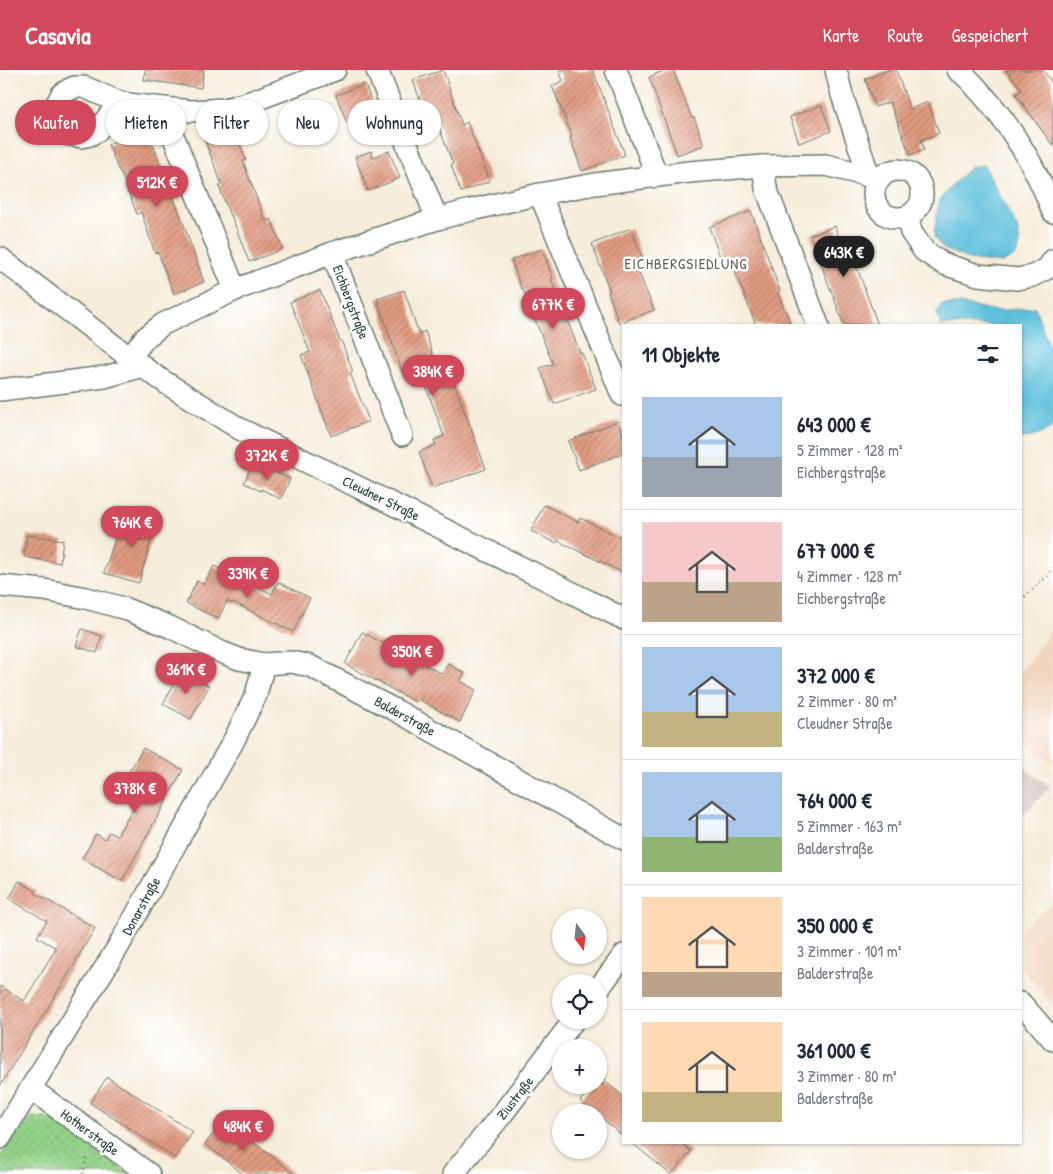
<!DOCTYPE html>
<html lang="de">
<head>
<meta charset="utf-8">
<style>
  :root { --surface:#fff; --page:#f6f6f7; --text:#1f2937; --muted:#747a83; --line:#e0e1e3; --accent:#d1495b }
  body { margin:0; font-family:"Patrick Hand",sans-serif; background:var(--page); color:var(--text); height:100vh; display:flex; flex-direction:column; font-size:19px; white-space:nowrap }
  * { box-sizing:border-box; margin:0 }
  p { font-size:16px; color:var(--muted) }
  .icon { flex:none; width:28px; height:28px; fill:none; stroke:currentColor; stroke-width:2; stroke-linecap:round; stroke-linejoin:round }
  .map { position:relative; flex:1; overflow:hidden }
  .details { position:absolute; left:622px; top:254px; width:400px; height:820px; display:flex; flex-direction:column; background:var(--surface); border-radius:0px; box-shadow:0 1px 4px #0004 }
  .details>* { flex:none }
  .top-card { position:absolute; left:15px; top:30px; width:475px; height:45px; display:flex; gap:10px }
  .needle { width:32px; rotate:165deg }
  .controls { position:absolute; left:552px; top:839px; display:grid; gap:10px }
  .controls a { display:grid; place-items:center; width:55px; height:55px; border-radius:50%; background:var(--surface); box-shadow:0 1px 4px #0004; font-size:25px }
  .price { position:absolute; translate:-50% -42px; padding:0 11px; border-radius:18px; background:var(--accent); color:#fff; font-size:16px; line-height:32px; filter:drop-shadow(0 1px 2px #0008) }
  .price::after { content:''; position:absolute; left:50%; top:30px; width:15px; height:11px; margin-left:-8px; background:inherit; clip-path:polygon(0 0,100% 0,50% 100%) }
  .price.on { background:#222; color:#fff }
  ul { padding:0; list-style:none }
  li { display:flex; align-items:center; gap:15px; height:125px; padding:0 20px }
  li+li { border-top:1px solid var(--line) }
  li span { display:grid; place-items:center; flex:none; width:140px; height:100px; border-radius:0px; color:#555 }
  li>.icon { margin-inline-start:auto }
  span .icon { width:60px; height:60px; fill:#fffc; stroke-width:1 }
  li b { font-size:21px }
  h2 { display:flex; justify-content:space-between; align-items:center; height:60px; padding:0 20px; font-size:21px }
  .tag { padding:0 18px; border-radius:22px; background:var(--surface); box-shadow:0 1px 4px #0004; font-size:18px; line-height:45px }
  .tag.on { background:var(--accent); color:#fff }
  header { display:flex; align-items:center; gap:30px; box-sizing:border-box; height:70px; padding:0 25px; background:var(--accent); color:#fff }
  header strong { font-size:24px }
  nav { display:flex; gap:28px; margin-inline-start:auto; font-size:18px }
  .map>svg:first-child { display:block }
</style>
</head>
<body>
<header>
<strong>Casavia</strong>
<nav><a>Karte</a><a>Route</a><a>Gespeichert</a></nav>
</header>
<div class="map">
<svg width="1053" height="1104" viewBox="0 0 1053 1104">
  <defs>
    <pattern id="grass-dots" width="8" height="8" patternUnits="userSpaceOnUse" patternTransform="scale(1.25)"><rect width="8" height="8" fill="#91d086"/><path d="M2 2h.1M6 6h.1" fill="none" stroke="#76aa6e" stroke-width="1.8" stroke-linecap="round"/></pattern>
    <pattern id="building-hatch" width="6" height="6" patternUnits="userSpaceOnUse" patternTransform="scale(1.25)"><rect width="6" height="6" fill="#e29c82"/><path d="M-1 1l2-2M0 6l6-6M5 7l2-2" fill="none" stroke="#b7806b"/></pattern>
  </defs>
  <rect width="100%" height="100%" fill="#fff"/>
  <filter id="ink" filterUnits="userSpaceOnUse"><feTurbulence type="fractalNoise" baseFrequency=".02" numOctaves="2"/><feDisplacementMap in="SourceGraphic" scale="10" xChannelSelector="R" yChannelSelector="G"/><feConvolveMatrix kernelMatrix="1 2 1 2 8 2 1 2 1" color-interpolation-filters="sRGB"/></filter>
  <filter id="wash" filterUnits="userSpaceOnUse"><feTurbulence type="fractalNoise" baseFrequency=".0096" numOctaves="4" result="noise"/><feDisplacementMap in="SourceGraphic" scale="20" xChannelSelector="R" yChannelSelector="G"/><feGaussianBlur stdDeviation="1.12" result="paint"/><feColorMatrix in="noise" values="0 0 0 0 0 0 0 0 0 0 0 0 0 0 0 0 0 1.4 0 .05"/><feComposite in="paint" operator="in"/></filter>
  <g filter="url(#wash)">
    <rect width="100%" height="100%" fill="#f5ecd9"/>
    <g fill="#f2d5be">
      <polygon points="1053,559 1053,693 1021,671 1021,601"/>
      <polygon points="1053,833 1053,935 1021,897 1021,859"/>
    </g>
    <polygon fill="#cfc1ba" points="1021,695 1050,717 1021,747"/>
    <polygon fill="url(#grass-dots)" stroke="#58865d" points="31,1047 45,1048 63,1056 128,1104 0,1104 0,1087 20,1056"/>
    <g fill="#5dc0db" stroke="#3e7e88">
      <polygon points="984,95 1017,158 1020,174 1016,185 1002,193 968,189 944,179 934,167 936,149 939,131 954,113 971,97"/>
      <path d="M942 234H960L998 241 1035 237 1053 289V356C1045 363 1032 368 1021 368V255H940L937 244Z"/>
    </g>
    <g id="blocks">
      <g fill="url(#building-hatch)">
        <polygon points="145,0 204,0 201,18 144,10"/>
        <polygon points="443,0 462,55 467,52 490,111 461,122 451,95 453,94 431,36 423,39 413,10"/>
        <polygon points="559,0 593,0 625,85 582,101 570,67 572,66 552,16 563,11"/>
        <polygon points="666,0 673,0 692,48 694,47 704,75 677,85 649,7"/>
        <polygon points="888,0 896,0 910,39 928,32 939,63 921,70 924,80 910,85 890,32 875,37 865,9"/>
        <polygon points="1006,0 1043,0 1053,14 1053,76 1016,24 1022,20"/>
        <polygon points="365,14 375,42 347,53 336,25"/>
        <polygon points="821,35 831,61 799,73 790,47"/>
        <polygon points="233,57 246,90 243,91 265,151 271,149 283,179 249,192 231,145 230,146 219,116 222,115 204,68"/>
        <polygon points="147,59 180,144 204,212 174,224 158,182 155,183 141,142 137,144 120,101 119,101 108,74"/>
        <polygon points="371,81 373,87 389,81 400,108 368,121 355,87"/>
        <polygon points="751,141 780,221 777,222 791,255 756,255 729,186 721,189 709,157"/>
        <polygon points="835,156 842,176 855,172 862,192 856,195 878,255 844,255 810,165"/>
        <polygon points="631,158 643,190 635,193 654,240 619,253 608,222 610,221 592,174"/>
        <polygon points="542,179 553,208 551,209 580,283 582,283 596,319 554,334 540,298 553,294 523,220 522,220 511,190"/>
        <polygon points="320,220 340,271 341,270 353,302 350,303 369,351 331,366 301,285 310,282 290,232"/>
        <polygon points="404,220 419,264 425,261 440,306 450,302 486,399 432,418 419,382 436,375 434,370 444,366 419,298 403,304 377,229"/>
        <polygon points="618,351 624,367 624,383 579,400 568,371"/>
        <polygon points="253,392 290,409 281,429 261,419 261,421 244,413"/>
        <polygon points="544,435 578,452 580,448 624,469 624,503 558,471 556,473 531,461"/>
        <polygon points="142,437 159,442 139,513 104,503 120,453 137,458"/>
        <polygon points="27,465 63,470 60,493 24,487"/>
        <polygon points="214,496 272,524 278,512 310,528 293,562 233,532 232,534 227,531 218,549 186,533 197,511 204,514"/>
        <polygon points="82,559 102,566 97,583 76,576"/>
        <polygon points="362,562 443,604 448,594 465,603 460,611 476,620 460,652 418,629 416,632 345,594"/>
        <polygon points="182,600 209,616 191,649 163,634"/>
        <polygon points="143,678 183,700 122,811 82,789 96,764 105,769 109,762 117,766 137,732 118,721"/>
        <polygon points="19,811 36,821 35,823 95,858 72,898 0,1016 0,916 24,931 56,878 37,867 47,851 9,829"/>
        <polygon points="107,1007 193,1062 175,1088 90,1033"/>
        <polygon points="600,1007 624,1027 624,1067 599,1046 599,1042 594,1042 580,1031 594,1015 599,1015 599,1009"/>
        <polygon points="224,1050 265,1081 294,1104 243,1104 205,1074"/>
        <polygon points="631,1072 680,1072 691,1081 672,1104 670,1104"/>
      </g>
    </g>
  </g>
  <g filter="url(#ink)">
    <use href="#blocks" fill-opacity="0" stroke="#6a7a6e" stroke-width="1"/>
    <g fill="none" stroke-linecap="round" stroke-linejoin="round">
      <g stroke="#6a7a6e" stroke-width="24">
        <g id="minor">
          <polyline points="377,0 437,149"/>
          <polyline points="616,0 657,106"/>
          <polyline points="836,0 842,25 869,106"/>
          <path d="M958 0C968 7 975 16 983 25 1013 59 1037 99 1053 142"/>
          <polyline points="127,34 112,42 97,61 90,65 81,67 69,65 62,60 56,48 56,35 62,24 70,19 75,17 84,17 114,30 127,34 191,41 225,39 253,31 335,0"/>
          <polyline points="162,38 235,220"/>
          <polyline points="763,96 766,118 818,255"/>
          <circle cx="898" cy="124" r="24"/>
          <polyline points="540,124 622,325"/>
          <polyline points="908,146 911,162 924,181 944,194 978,205 1017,209 1033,206 1048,198 1053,190"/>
          <polyline points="332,183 402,365"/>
          <polyline points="0,188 130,288 166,313 240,359 549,511 624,549"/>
          <polyline points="130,288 145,268 163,254 235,220 332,183 437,149 471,140 540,124 595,114 689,102 763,96 826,95 880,109"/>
          <polyline points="0,320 105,307 143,296"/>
          <polyline points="0,516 44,520 86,528 123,538 170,557 221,582 239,589 264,594 291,592 310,596 397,641 624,769"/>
          <polyline points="599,918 624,885"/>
          <polyline points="1021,933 1053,970"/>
          <polyline points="31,1019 149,1104"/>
          <polyline points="0,1068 118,877 234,670 256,625 264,594"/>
          <polyline points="453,1104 503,1043 574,950"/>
        </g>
      </g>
      <g stroke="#6a7a6e" stroke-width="3" stroke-dasharray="1 4" stroke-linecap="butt">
        <polyline points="1021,530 1048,505 1053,498"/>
        <polyline points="83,1104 87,1086"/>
      </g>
      <use href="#minor" stroke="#fff" stroke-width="21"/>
    </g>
  </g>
  <g text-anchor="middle" stroke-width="5" stroke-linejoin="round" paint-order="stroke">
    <g font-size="14" fill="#1f3d34" stroke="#fff">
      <text transform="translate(351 232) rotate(69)" y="5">Eichbergstraße</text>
      <text transform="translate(381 428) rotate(26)" y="5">Cleudner Straße</text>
      <text transform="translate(405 646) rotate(29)" y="5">Balderstraße</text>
      <text transform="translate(141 836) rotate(-61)" y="5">Donarstraße</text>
      <text transform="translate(515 1028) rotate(-52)" y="5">Ziustraße</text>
      <text transform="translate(90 1062) rotate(36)" y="5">Hotherstraße</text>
    </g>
    <g font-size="15" letter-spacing="1" fill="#635e4f" stroke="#fff">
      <text x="686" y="199">EICHBERGSIEDLUNG</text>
    </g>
  </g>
</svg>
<div class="controls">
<a><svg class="needle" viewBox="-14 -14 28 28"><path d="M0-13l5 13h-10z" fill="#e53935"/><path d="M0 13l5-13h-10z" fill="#747a83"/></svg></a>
<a><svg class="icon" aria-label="locate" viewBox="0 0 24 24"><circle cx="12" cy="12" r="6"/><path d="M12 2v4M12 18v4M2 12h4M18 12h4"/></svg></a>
<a>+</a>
<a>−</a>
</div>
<b class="price" style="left:157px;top:138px">512K €</b>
<b class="price on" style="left:844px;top:208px">643K €</b>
<b class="price" style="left:553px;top:260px">677K €</b>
<b class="price" style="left:433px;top:327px">384K €</b>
<b class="price" style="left:267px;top:411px">372K €</b>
<b class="price" style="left:132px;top:478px">764K €</b>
<b class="price" style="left:248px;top:529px">339K €</b>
<b class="price" style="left:412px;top:607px">350K €</b>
<b class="price" style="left:186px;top:625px">361K €</b>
<b class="price" style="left:135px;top:744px">378K €</b>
<b class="price" style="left:243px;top:1082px">484K €</b>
<div class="top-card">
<a class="tag on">Kaufen</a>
<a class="tag">Mieten</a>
<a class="tag">Filter</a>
<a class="tag">Neu</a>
<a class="tag">Wohnung</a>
</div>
<section class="details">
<h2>11 Objekte<svg class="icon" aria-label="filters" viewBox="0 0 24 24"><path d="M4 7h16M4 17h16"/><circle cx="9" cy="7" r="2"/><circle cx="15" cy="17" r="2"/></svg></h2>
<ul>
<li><span style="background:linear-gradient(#a9c7e8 60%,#9aa5b1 0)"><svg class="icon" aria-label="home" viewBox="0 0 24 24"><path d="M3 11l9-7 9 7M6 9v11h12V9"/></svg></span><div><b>643 000 €</b><p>5 Zimmer · 128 m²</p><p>Eichbergstraße</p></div></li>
<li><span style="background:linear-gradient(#f6c9c9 60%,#b9a48a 0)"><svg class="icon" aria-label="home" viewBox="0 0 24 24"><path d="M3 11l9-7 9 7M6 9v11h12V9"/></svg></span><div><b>677 000 €</b><p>4 Zimmer · 128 m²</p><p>Eichbergstraße</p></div></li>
<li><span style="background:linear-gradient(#a9c7e8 65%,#c2b280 0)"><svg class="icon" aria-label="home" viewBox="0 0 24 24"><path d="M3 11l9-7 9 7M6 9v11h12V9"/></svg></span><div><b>372 000 €</b><p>2 Zimmer · 80 m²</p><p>Cleudner Straße</p></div></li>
<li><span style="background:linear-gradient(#a9c7e8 65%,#8fb573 0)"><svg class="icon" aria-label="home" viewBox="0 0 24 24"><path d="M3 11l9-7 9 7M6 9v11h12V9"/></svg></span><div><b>764 000 €</b><p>5 Zimmer · 163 m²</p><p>Balderstraße</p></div></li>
<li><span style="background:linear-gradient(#ffd9b3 75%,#b9a48a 0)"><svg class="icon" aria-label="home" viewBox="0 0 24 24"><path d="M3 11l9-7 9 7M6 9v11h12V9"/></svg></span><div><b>350 000 €</b><p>3 Zimmer · 101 m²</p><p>Balderstraße</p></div></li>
<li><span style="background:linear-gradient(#ffd9b3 70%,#c2b280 0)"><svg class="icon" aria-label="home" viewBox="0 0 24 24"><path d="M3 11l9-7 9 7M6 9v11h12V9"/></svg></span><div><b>361 000 €</b><p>3 Zimmer · 80 m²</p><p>Balderstraße</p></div></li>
</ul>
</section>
</div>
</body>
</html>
